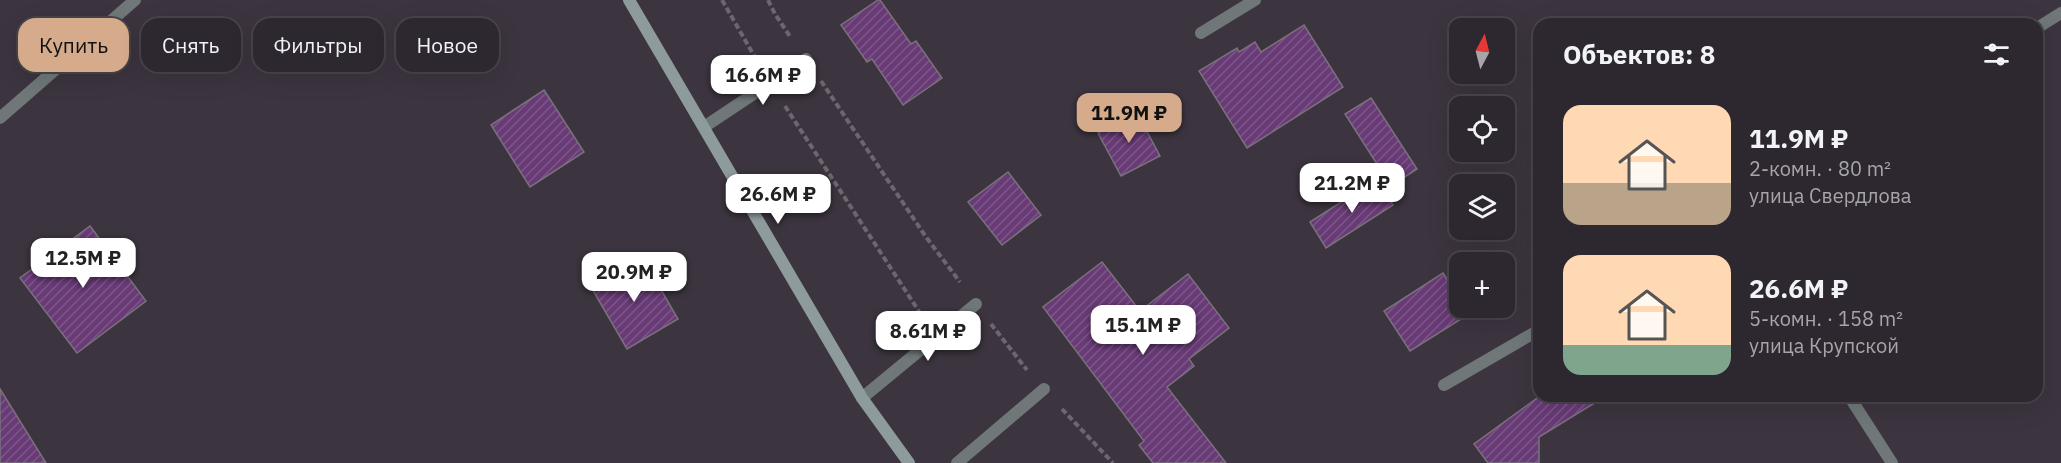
<!DOCTYPE html>
<html lang="ru">
<head>
<meta charset="utf-8">
<style>
  :root { --surface:#2d272f; --page:#39333b; --text:#f1f3f6; --muted:#a7a5aa; --line:#48444b; --accent:#d6ab8b }
  body { margin:0; font-family:"IBM Plex Sans",sans-serif; background:var(--page); color:var(--text); height:100vh; display:flex; flex-direction:column; font-size:22px; white-space:nowrap }
  * { box-sizing:border-box; margin:0 }
  p { font-size:20px; color:var(--muted) }
  .icon { flex:none; width:33px; height:33px; fill:none; stroke:currentColor; stroke-width:2; stroke-linecap:round; stroke-linejoin:round }
  .map { position:relative; flex:1; overflow:hidden }
  .details { position:absolute; left:1533px; top:18px; width:510px; height:384px; display:flex; flex-direction:column; background:var(--surface); border-radius:18px; box-shadow:0 6px 24px #0002,0 0 0 2px var(--line) }
  .details>* { flex:none }
  .top-card { position:absolute; left:18px; top:18px; width:570px; height:54px; display:flex; gap:12px }
  .needle { width:39px; rotate:7deg }
  .controls { position:absolute; left:1449px; top:18px; display:grid; gap:12px }
  .controls a { display:grid; place-items:center; width:66px; height:66px; border-radius:12px; background:var(--surface); box-shadow:0 6px 24px #0002,0 0 0 2px var(--line); font-size:30px }
  .price { position:absolute; translate:-50% -51px; padding:0 14px; border-radius:12px; background:#fff; color:#222; font-size:20px; line-height:39px; filter:drop-shadow(0 2px 3px #0008) }
  .price::after { content:''; position:absolute; left:50%; top:36px; width:18px; height:14px; margin-left:-9px; background:inherit; clip-path:polygon(0 0,100% 0,50% 100%) }
  .price.current { background:var(--accent); color:#111 }
  ul { padding:0; list-style:none }
  li { display:flex; align-items:center; gap:18px; height:150px; padding:0 30px }
  li span { display:grid; place-items:center; flex:none; width:168px; height:120px; border-radius:18px; color:#555 }
  li>.icon { margin-inline-start:auto }
  span .icon { width:72px; height:72px; fill:#fffc; stroke-width:1 }
  li b { font-size:26px }
  h2 { display:flex; justify-content:space-between; align-items:center; height:72px; padding:0 30px; font-size:26px }
  .tag { padding:0 21px; border-radius:18px; background:var(--surface); box-shadow:0 6px 24px #0002,0 0 0 2px var(--line); font-size:21px; line-height:54px }
  .tag.current { background:var(--accent); color:#111 }
  .map>svg:first-child { display:block }
</style>
</head>
<body>
<div class="map">
<svg width="2061" height="463" viewBox="0 0 2061 463">
  <defs>
    <pattern id="building-hatch" width="6" height="6" patternUnits="userSpaceOnUse" patternTransform="scale(1.5)"><rect width="6" height="6" fill="#683a76"/><path d="M-1 1l2-2M0 6l6-6M5 7l2-2" fill="none" stroke="#7d5689"/></pattern>
  </defs>
  <rect width="100%" height="100%" fill="#3c343f"/>
  <g fill="url(#building-hatch)" stroke="#7a717d" stroke-width="1.5">
    <polygon points="878,0 880,0 911,44 916,41 942,78 903,105 872,59 867,62 841,25"/>
    <polygon points="1304,25 1343,87 1247,148 1199,71 1237,48 1239,52 1255,42 1261,52"/>
    <polygon points="544,90 584,152 530,187 491,125"/>
    <polygon points="1371,98 1417,169 1391,186 1345,114"/>
    <polygon points="1137,113 1160,156 1121,176 1098,133"/>
    <polygon points="1008,172 1041,215 1002,245 968,202"/>
    <polygon points="1377,179 1393,205 1326,248 1310,222"/>
    <polygon points="90,226 146,301 77,353 20,278"/>
    <polygon points="642,257 678,319 627,349 591,287"/>
    <polygon points="1102,262 1140,311 1188,274 1229,328 1189,359 1194,366 1167,387 1226,463 1153,463 1139,445 1144,441 1043,307"/>
    <polygon points="1443,273 1460,299 1460,308 1465,308 1469,314 1410,351 1384,311"/>
    <polygon points="0,389 46,463 0,463"/>
    <polygon points="1540,396 1606,396 1539,437 1539,463 1488,463 1474,444"/>
  </g>
  <g fill="none" stroke-linecap="round" stroke-linejoin="round">
    <g stroke="#6d6670" stroke-width="4" stroke-dasharray="6 3" stroke-linecap="butt">
      <polyline points="722,0 756,59"/>
      <polyline points="768,0 775,14 791,38"/>
      <polyline points="821,81 926,237 960,282"/>
      <polyline points="785,106 922,316"/>
      <polyline points="991,324 1027,370"/>
      <polyline points="1062,409 1113,463"/>
    </g>
    <g stroke="#6f7779" stroke-width="12">
      <polyline points="2037,28 2061,13"/>
      <polyline points="1201,33 1255,0"/>
      <polyline points="0,118 135,0"/>
      <polyline points="704,127 806,59"/>
      <polyline points="1444,385 1539,330"/>
      <polyline points="1849,396 1892,463"/>
      <polyline points="862,398 976,304"/>
      <polyline points="957,463 1044,389"/>
    </g>
    <polyline stroke="#8e9b9d" stroke-width="12" points="629,0 862,398 909,463"/>
  </g>
</svg>
<div class="controls">
<a><svg class="needle" viewBox="-14 -14 28 28"><path d="M0-13l5 13h-10z" fill="#e53935"/><path d="M0 13l5-13h-10z" fill="#a7a5aa"/></svg></a>
<a><svg class="icon" aria-label="locate" viewBox="0 0 24 24"><circle cx="12" cy="12" r="6"/><path d="M12 2v4M12 18v4M2 12h4M18 12h4"/></svg></a>
<a><svg class="icon" aria-label="layers" viewBox="0 0 24 24"><path d="M12 4l9 5-9 5-9-5zM3 14l9 5 9-5"/></svg></a>
<a>+</a>
</div>
<b class="price" style="left:763px;top:106px">16.6M ₽</b>
<b class="price current" style="left:1129px;top:144px">11.9M ₽</b>
<b class="price" style="left:1352px;top:214px">21.2M ₽</b>
<b class="price" style="left:778px;top:225px">26.6M ₽</b>
<b class="price" style="left:83px;top:289px">12.5M ₽</b>
<b class="price" style="left:634px;top:303px">20.9M ₽</b>
<b class="price" style="left:1143px;top:356px">15.1M ₽</b>
<b class="price" style="left:928px;top:362px">8.61M ₽</b>
<div class="top-card">
<a class="tag current">Купить</a>
<a class="tag">Снять</a>
<a class="tag">Фильтры</a>
<a class="tag">Новое</a>
</div>
<section class="details">
<h2>Объектов: 8<svg class="icon" aria-label="filters" viewBox="0 0 24 24"><path d="M4 7h16M4 17h16"/><circle cx="9" cy="7" r="2"/><circle cx="15" cy="17" r="2"/></svg></h2>
<ul>
<li><span style="background:linear-gradient(#ffd9b3 65%,#b9a48a 0)"><svg class="icon" aria-label="home" viewBox="0 0 24 24"><path d="M3 11l9-7 9 7M6 9v11h12V9"/></svg></span><div><b>11.9M ₽</b><p>2-комн. · 80 m²</p><p>улица Свердлова</p></div></li>
<li><span style="background:linear-gradient(#ffd9b3 75%,#7fa58c 0)"><svg class="icon" aria-label="home" viewBox="0 0 24 24"><path d="M3 11l9-7 9 7M6 9v11h12V9"/></svg></span><div><b>26.6M ₽</b><p>5-комн. · 158 m²</p><p>улица Крупской</p></div></li>
</ul>
</section>
</div>
</body>
</html>
